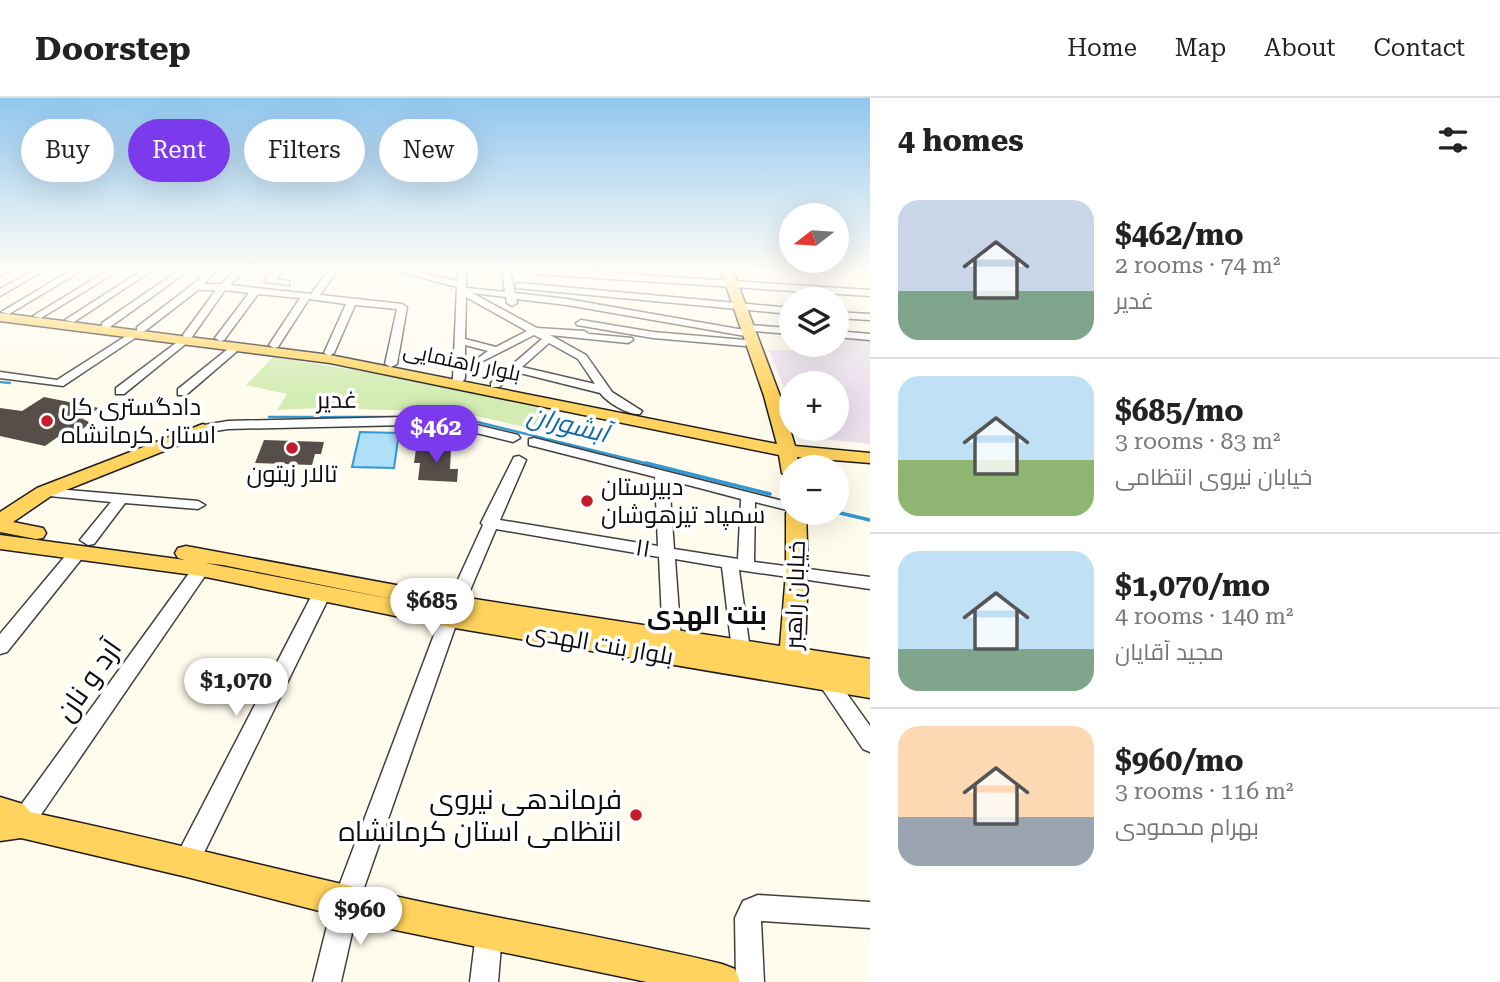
<!DOCTYPE html>
<html lang="en">
<head>
<meta charset="utf-8">
<style>
  :root { --surface:#fff; --page:#f6f6f6; --text:#222; --muted:#767676; --line:#e0e0e0; --accent:#7c3aed }
  body { margin:0; font-family:"Roboto Serif",Cairo,serif; background:var(--page); color:var(--text); height:100vh; display:flex; flex-direction:column; font-size:26px; white-space:nowrap }
  * { box-sizing:border-box; margin:0 }
  p { font-size:23px; color:var(--muted) }
  .icon { flex:none; width:38px; height:38px; fill:none; stroke:currentColor; stroke-width:2; stroke-linecap:round; stroke-linejoin:round }
  .map { position:relative; flex:1; overflow:hidden }
  .side { display:flex; flex-direction:column; background:var(--surface); width:630px }
  .side>* { flex:none }
  .top-card { position:absolute; left:21px; top:21px; width:665px; height:63px; display:flex; gap:14px }
  .needle { width:46px; rotate:253deg }
  .controls { position:absolute; left:779px; top:105px; display:grid; gap:14px }
  .controls a { display:grid; place-items:center; width:70px; height:70px; border-radius:50%; background:var(--surface); box-shadow:0 7px 28px #0002; font-size:35px }
  .price { position:absolute; translate:-50% -60px; padding:0 16px; border-radius:24px; background:#fff; color:#222; font-size:23px; line-height:46px; filter:drop-shadow(0 2px 4px #0008) }
  .price::after { content:''; position:absolute; left:50%; top:42px; width:21px; height:16px; margin-left:-10px; background:inherit; clip-path:polygon(0 0,100% 0,50% 100%) }
  .price.current { background:var(--accent); color:#fff }
  ul { padding:0; list-style:none }
  li { display:flex; align-items:center; gap:21px; height:175px; padding:0 28px }
  li+li { border-top:2px solid var(--line) }
  li span { display:grid; place-items:center; flex:none; width:196px; height:140px; border-radius:21px; color:#555 }
  li>.icon { margin-inline-start:auto }
  span .icon { width:84px; height:84px; fill:#fffc; stroke-width:1 }
  li b { font-size:30px }
  h2 { display:flex; justify-content:space-between; align-items:center; height:84px; padding:0 28px; font-size:30px }
  .pill { padding:0 24px; border-radius:32px; background:var(--surface); box-shadow:0 7px 28px #0002; font-size:24px; line-height:63px }
  .pill.current { background:var(--accent); color:#fff }
  header { display:flex; align-items:center; gap:42px; box-sizing:border-box; height:98px; padding:0 35px; background:var(--surface); border-bottom:2px solid var(--line) }
  header strong { font-size:33px }
  nav { display:flex; gap:38px; margin-inline-start:auto; font-size:24px }
  main { display:flex; flex:1; min-height:0 }
  .map>svg:first-child { display:block }
</style>
</head>
<body>
<header>
<strong>Doorstep</strong>
<nav><a>Home</a><a>Map</a><a>About</a><a>Contact</a></nav>
</header>
<main>
<div class="map">
<svg width="870" height="884" viewBox="0 0 870 884">
  <rect width="100%" height="100%" fill="#fffbed"/>
  <polygon fill="#ebe1ed" points="837,241 870,243 870,346 804,339 800,331 836,331 836,285 791,285 791,308 769,252 811,253 811,247 836,247"/>
  <polygon fill="#d3ecb4" points="273,259 405,280 550,311 541,333 459,314 319,310 277,312 287,296 246,287"/>
  <polygon fill="#aee0fa" stroke="#3199d6" stroke-width="2" points="360,334 399,335 394,370 352,369"/>
  <g fill="none" stroke-linecap="round" stroke-linejoin="round">
    <g stroke="#3199d6" stroke-width="2.5">
      <polyline points="0,284 10,285"/>
      <polyline points="269,319 457,319 653,367"/>
    </g>
    <g stroke="#3199d6" stroke-width="3.5">
      <polyline points="646,365 770,396"/>
      <polyline points="836,414 870,422"/>
    </g>
  </g>
  <g fill="#574e49">
    <polygon points="44,299 99,310 83,321 91,325 75,336 62,336 45,348 0,338 0,310 22,313"/>
    <polygon points="264,342 324,344 321,356 315,356 312,367 255,365"/>
    <polygon points="416,351 451,351 450,371 458,371 457,384 418,382 420,365 414,365"/>
  </g>
  <g fill="none" stroke-linecap="round" stroke-linejoin="round">
    <g stroke="#404040" stroke-width="3">
      <g id="minor">
        <polygon points="0,173 7,173 0,178"/>
        <polygon points="32,173 43,173 0,198 0,191"/>
        <polygon points="70,173 81,173 9,216 1,214"/>
        <polygon points="107,173 118,173 41,220 33,218"/>
        <polygon points="141,173 151,173 74,224 65,222"/>
        <polygon points="178,173 188,173 110,229 102,229 102,225"/>
        <polygon points="205,173 215,173 204,186 221,186 235,173 244,173 230,187 311,196 328,173 337,173 320,197 402,206 407,209 397,266 391,269 385,266 397,211 355,207 334,255 329,258 324,255 346,206 309,201 278,249 274,250 269,247 300,200 258,196 224,242 220,243 215,240 249,195 225,192 192,239 188,240 188,244 124,296 116,296 116,290 184,239 183,237 216,192 198,192 145,233 137,233 137,229 196,184"/>
        <polygon points="276,173 286,173 276,181 289,183 289,187 265,184 265,180"/>
        <path d="M396 173H413L457 183 458 173H466V190L505 194 502 173H510L515 195 567 201 744 232V228L748 227 791 230V236L753 233 756 236 751 239 567 207 516 201 517 205 512 208 507 205 506 199 472 195 537 230 584 233 589 236 632 240 633 242 628 245 550 237 586 257 612 294 642 313 640 316C628 317 608 305 600 295L516 274 499 289H491V285L542 241 534 237 483 263 478 260 488 253 465 247V280L460 288 456 290 450 286 453 280 457 189ZM466 199 527 233 496 249 465 241ZM549 245 578 261 595 286 522 269Z"/>
        <polygon points="531,173 579,173 870,192 870,198 535,176"/>
        <polygon points="519,185 791,210 791,216 516,190 516,186"/>
        <polygon points="836,214 870,216 870,222 836,220"/>
        <polygon points="581,222 653,234 745,242 750,245 745,248 653,240 577,227 576,225"/>
        <polygon points="134,233 139,236 138,238 63,288 0,280 0,274 57,282"/>
        <polygon points="836,233 870,236 870,242 836,239"/>
        <polygon points="234,246 243,248 186,297 178,297 178,291"/>
        <polygon points="407,319 460,323 518,337 520,340 513,344 460,331 407,327 228,331 203,335 197,331 198,328 228,323"/>
        <path d="M534 340 791 405V413L755 404 754 464 870 479V491L739 472 750 552 748 557 741 559 734 557 732 552 722 469 675 461 681 542 678 547 672 549 666 547 663 542 659 459 496 431 458 521 359 804 341 884H313L333 804 440 521 483 427 481 425 514 359 519 358 526 362 500 422 658 448 655 379 529 347V341ZM669 382 741 401 738 461 674 451Z"/>
        <polygon points="44,390 198,403 205,407 198,411 125,405 94,446 88,447 80,442 111,404 39,397 37,394 39,391"/>
        <polygon points="77,450 85,455 83,459 7,554 0,556 0,536 71,451"/>
        <polygon points="201,466 207,467 209,471 207,475 29,734 21,737 13,734 9,726 13,718 195,467"/>
        <polygon points="322,489 328,491 331,495 196,771 187,775 178,771 175,763 178,755 313,495 316,491"/>
        <polygon points="828,576 835,579 870,628 870,654 863,651 821,589 818,584 821,579"/>
        <polygon points="758,797 870,804 870,830 761,823 764,884 736,884 735,820 743,803"/>
        <polygon points="489,822 498,826 502,835 498,884 470,884 476,835 480,826"/>
      </g>
    </g>
    <g stroke="#1e1e1e" stroke-width="3">
      <g id="major">
        <polygon points="721,173 733,173 780,298 795,348 870,355 870,365 797,359 799,369 791,369 791,381 782,375 779,357 330,265 0,223 0,215 330,257 777,346 764,298"/>
        <polygon points="203,326 212,331 209,335 51,398 13,424 43,430 46,435 43,440 36,441 0,434 0,414 37,390"/>
        <path d="M791 410V415H806L808 474 805 551 870 561V600L449 529 201 478 0 451V437L185 462 178 460 175 455 178 450 186 448 455 498 780 548 786 474V415ZM205 465 223 467 397 502Z"/>
        <path d="M0 699 23 706 30 714C149 739 267 769 385 796 497 821 610 839 722 866L735 871 740 884H647L386 830 187 779 21 740 0 743Z"/>
      </g>
    </g>
    <use href="#minor" fill="#fff" fill-rule="evenodd"/>
    <use href="#major" fill="#ffd35d" fill-rule="evenodd"/>
  </g>
  <linearGradient id="sky" x2="0" y2="1"><stop stop-color="#91c6ef"/><stop offset="0.58" stop-color="#fffdf7"/><stop offset="1" stop-color="#fffdf7" stop-opacity="0"/></linearGradient>
  <rect width="870" height="297" fill="url(#sky)"/>
  <g fill="#c61c29" stroke="#fff" stroke-width="2.5">
    <circle cx="47" cy="323" r="7"/>
    <circle cx="292" cy="350" r="7"/>
    <circle cx="587" cy="403" r="7"/>
    <circle cx="636" cy="717" r="7"/>
  </g>
  <g text-anchor="middle" stroke-width="7" stroke-linejoin="round" paint-order="stroke">
    <g font-size="21" fill="#0d0d0d" stroke="#fff">
      <text transform="translate(462 264) rotate(12)" y="7">بلوار راهنمایی</text>
    </g>
    <g font-size="24" fill="#0d0d0d" stroke="#fff">
      <text transform="translate(337 302) rotate(-1)" y="8">غدیر</text>
      <text transform="translate(643 450) rotate(9)" y="8">۱۱</text>
      <text transform="translate(795 497) rotate(-88)" y="8">خیابان راهبر</text>
      <text transform="translate(600 546) rotate(10)" y="8">بلوار بنت الهدی</text>
    </g>
    <g font-size="24" fill="#0d0d0d" stroke="#fff" text-anchor="start">
      <text x="61" y="317">دادگستری کل<tspan x="61" dy="28">استان کرمانشاه</tspan></text>
      <text x="292" y="384" text-anchor="middle">تالار زیتون</text>
      <text x="601" y="397">دبیرستان<tspan x="601" dy="28">سمپاد تیزهوشان</tspan></text>
    </g>
    <g font-size="26" font-style="italic" fill="#0e69a7" stroke="#fff">
      <text transform="translate(568 326) rotate(14)" y="9">آبشوران</text>
    </g>
    <g font-size="26" font-weight="bold" fill="#0d0d0d" stroke="#fff">
      <text x="707" y="526">بنت الهدی</text>
    </g>
    <g font-size="28" fill="#0d0d0d" stroke="#fff">
      <text transform="translate(88 582) rotate(-55)" y="10">آرد و نان</text>
    </g>
    <g font-size="28" fill="#0d0d0d" stroke="#fff" text-anchor="end">
      <text x="622" y="711">فرماندهی نیروی<tspan x="622" dy="32">انتظامی استان کرمانشاه</tspan></text>
    </g>
  </g>
</svg>
<div class="controls">
<a><svg class="needle" viewBox="-14 -14 28 28"><path d="M0-13l5 13h-10z" fill="#e53935"/><path d="M0 13l5-13h-10z" fill="#767676"/></svg></a>
<a><svg class="icon" aria-label="layers" viewBox="0 0 24 24"><path d="M12 4l9 5-9 5-9-5zM3 14l9 5 9-5"/></svg></a>
<a>+</a>
<a>−</a>
</div>
<b class="price current" style="left:436px;top:367px">$462</b>
<b class="price" style="left:432px;top:540px">$685</b>
<b class="price" style="left:236px;top:620px">$1,070</b>
<b class="price" style="left:360px;top:849px">$960</b>
<div class="top-card">
<a class="pill">Buy</a>
<a class="pill current">Rent</a>
<a class="pill">Filters</a>
<a class="pill">New</a>
</div>
</div>
<section class="side">
<h2>4 homes<svg class="icon" aria-label="filters" viewBox="0 0 24 24"><path d="M4 7h16M4 17h16"/><circle cx="9" cy="7" r="2"/><circle cx="15" cy="17" r="2"/></svg></h2>
<ul>
<li><span style="background:linear-gradient(#c9d6e8 65%,#7fa58c 0)"><svg class="icon" aria-label="home" viewBox="0 0 24 24"><path d="M3 11l9-7 9 7M6 9v11h12V9"/></svg></span><div><b>$462/mo</b><p>2 rooms · 74 m²</p><p>غدیر</p></div></li>
<li><span style="background:linear-gradient(#bfe0f5 60%,#8fb573 0)"><svg class="icon" aria-label="home" viewBox="0 0 24 24"><path d="M3 11l9-7 9 7M6 9v11h12V9"/></svg></span><div><b>$685/mo</b><p>3 rooms · 83 m²</p><p>خیابان نیروی انتظامی</p></div></li>
<li><span style="background:linear-gradient(#bfe0f5 70%,#7fa58c 0)"><svg class="icon" aria-label="home" viewBox="0 0 24 24"><path d="M3 11l9-7 9 7M6 9v11h12V9"/></svg></span><div><b>$1,070/mo</b><p>4 rooms · 140 m²</p><p>مجید آقایان</p></div></li>
<li><span style="background:linear-gradient(#ffd9b3 65%,#9aa5b1 0)"><svg class="icon" aria-label="home" viewBox="0 0 24 24"><path d="M3 11l9-7 9 7M6 9v11h12V9"/></svg></span><div><b>$960/mo</b><p>3 rooms · 116 m²</p><p>بهرام محمودی</p></div></li>
</ul>
</section>
</main>
</body>
</html>
